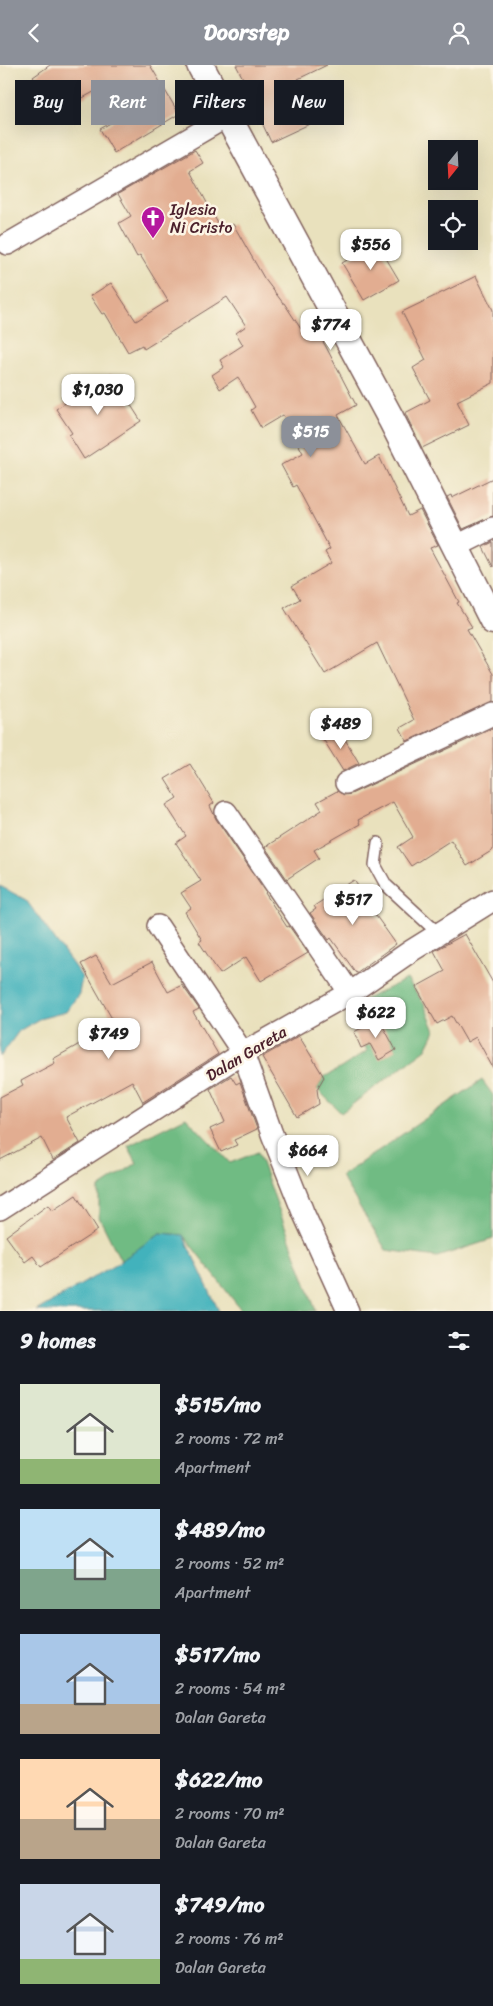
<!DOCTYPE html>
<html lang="en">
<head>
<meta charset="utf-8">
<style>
  :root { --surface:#171b24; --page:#20242c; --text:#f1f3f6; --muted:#9ea1a6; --accent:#8c9099 }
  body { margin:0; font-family:Sriracha,sans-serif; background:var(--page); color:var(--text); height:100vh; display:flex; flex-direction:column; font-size:19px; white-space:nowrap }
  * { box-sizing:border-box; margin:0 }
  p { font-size:16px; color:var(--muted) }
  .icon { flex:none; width:28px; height:28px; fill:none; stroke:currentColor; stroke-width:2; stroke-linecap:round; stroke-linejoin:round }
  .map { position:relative; height:1246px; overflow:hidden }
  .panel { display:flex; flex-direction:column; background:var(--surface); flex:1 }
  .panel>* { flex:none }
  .banner { position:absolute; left:15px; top:15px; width:464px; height:45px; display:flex; gap:10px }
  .needle { width:32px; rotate:198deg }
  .tools { position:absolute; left:428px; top:75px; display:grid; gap:10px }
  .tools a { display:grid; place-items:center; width:50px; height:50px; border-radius:0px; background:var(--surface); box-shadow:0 5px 20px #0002; font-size:25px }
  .price { position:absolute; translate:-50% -42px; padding:0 11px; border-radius:10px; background:#fff; color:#222; font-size:16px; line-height:32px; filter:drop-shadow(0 1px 2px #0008) }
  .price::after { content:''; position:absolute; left:50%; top:30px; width:15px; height:11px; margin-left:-8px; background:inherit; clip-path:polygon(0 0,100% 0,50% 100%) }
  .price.current { background:var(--accent); color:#fff }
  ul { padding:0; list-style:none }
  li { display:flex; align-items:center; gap:15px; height:125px; padding:0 20px }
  li span { display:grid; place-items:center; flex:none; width:140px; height:100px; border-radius:0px; color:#555 }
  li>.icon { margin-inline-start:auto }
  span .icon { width:60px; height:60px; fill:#fffc; stroke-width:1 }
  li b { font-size:21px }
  h2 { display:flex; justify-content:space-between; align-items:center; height:60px; padding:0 20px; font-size:21px }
  .pill { padding:0 18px; border-radius:0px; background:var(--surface); box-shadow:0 5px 20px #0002; font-size:18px; line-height:45px }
  .pill.current { background:var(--accent); color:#fff }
  header { display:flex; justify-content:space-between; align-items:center; height:65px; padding:0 20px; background:var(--accent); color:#fff; font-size:22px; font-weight:800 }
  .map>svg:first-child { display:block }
</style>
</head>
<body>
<header><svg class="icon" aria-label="back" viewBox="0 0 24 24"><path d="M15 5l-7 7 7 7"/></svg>Doorstep<svg class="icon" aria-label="person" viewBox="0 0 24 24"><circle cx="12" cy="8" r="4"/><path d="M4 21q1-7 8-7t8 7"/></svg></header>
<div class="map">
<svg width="493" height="1246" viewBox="0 0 493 1246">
  <rect width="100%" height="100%" fill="#fcf5e5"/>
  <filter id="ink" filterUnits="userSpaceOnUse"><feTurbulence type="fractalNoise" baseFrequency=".02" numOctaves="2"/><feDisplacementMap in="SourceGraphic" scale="10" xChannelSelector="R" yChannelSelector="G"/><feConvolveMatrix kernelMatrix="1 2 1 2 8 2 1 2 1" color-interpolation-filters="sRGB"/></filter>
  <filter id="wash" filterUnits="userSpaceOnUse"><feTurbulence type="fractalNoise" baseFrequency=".0096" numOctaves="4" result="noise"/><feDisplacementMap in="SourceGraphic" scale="20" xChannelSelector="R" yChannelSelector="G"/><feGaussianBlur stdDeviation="1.12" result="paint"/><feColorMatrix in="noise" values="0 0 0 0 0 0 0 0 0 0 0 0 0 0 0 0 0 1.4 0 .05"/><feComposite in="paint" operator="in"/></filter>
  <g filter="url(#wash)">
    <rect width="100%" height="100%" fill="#e9e1bd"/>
    <g fill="#6fbb83" stroke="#5c6d57">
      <polygon points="407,914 424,939 435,966 426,984 341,1048 317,1024 324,1012 341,1003 367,986 349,942"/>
      <polygon points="482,1015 493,1030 493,1174 437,1192 386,1185 341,1111"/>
      <polygon points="186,1052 230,1098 258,1087 316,1246 242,1246 183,1170 160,1168 121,1196 99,1152 99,1123 137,1098 128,1081"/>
    </g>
    <g fill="#42b2bc" stroke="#466874">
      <polygon points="0,821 26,835 82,912 79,929 66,947 39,954 19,966 0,992"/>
      <polygon points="160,1168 183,1170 219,1246 36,1246 121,1196"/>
    </g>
    <g id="blocks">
      <g fill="#e2ad91">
        <polygon points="50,0 150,0 179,49 114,88 100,64 121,52 101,23 44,54 36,40 48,33 33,12"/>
        <polygon points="236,0 327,0 298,14 318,55 271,77 254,41 257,40"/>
        <polygon points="195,85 203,98 190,106 222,166 233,159 264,213 283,238 284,238 301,264 311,258 325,280 356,340 338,350 365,399 379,391 408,451 420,445 438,480 430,483 459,537 457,538 472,562 467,564 493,609 493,637 407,676 400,663 414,655 377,578 325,609 284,543 300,534 292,521 331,498 325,487 330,484 296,420 293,422 281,400 303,388 283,350 261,363 251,345 255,342 238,312 220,324 212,310 224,302 220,295 243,280 236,268 246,261 227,232 144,284 142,280 128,287 105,248 102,249 90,231 111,218 136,256 168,236 140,190 137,192 119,158 131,151 118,129"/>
        <polygon points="377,178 399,215 364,235 342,198"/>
        <polygon points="476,211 493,245 493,318 457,336 469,360 422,383 405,348 430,335 413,303 426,295 402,247"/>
        <polygon points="111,309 141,356 84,394 69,370 72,368 56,344"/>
        <polygon points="493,413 493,451 463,464 447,432 451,430 452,433"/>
        <polygon points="493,477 493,502 483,482"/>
        <polygon points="493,663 493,785 467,801 451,775 411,801 398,782 413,772 393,737 358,755 360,759 314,785 319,793 287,814 265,782 322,745 317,737 337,726 344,730 351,729"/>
        <polygon points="339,664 359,698 343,706 323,674"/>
        <polygon points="190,699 214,738 210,741 216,754 266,827 265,828 287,862 289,861 308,888 261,916 246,892 220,909 199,877 202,875 185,847 191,843 181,828 201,816 176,778 186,771 166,740 177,733 165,714"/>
        <polygon points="354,815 370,840 369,841 396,879 356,908 331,873 329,875 310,848 316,844 314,841"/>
        <polygon points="465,869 493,918 493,1003 476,972 467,977 452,951 437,959 416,922 445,906 434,886"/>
        <polygon points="96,891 112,918 152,897 168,927 182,920 199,944 193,947 218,989 143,1037 132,1016 66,1052 80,1078 53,1095 42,1073 0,1095 0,1032 23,1020 21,1016 55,998 53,994 115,959 81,899"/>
        <polygon points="379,954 396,985 379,995 370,979 361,983 354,967"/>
        <polygon points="299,971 324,1012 317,1024 319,1039 297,1052 262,992"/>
        <polygon points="231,1011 236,1019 240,1017 257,1064 234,1075 237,1080 221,1087 210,1064 225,1057 210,1024"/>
        <polygon points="76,1130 98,1165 41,1202 33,1191 25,1197 6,1171 48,1140 52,1146"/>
      </g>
    </g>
  </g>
  <g filter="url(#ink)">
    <use href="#blocks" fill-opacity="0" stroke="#82635e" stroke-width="1"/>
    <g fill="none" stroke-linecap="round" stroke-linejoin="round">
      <g stroke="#82635e" stroke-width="14">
        <polyline id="service" points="378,778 375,800 386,820 439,869"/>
      </g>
      <g stroke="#82635e" stroke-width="24">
        <g id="minor">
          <polyline points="8,179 228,51"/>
          <polyline points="455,482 493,463"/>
          <polyline points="346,718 493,649"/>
          <polyline points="226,747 350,928"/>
          <polyline points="158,861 243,988 272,1069 303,1147 348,1246"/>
          <polyline points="0,1144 243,988 350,928 411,886 493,835"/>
        </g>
      </g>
      <g stroke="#82635e" stroke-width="29">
        <polyline id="tertiary" points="200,0 391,354 493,556"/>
      </g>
      <use href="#service" stroke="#fff" stroke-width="11"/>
      <use href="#minor" stroke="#fff" stroke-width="21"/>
      <use href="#tertiary" stroke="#fff" stroke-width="26"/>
    </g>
  </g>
  <defs>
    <g id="church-pin" transform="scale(1.25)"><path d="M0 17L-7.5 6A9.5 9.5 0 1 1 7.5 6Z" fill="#b5179e" stroke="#fcf5e5"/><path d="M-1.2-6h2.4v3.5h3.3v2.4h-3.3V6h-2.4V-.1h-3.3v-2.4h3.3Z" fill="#fff"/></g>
  </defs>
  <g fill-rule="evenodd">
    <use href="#church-pin" x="153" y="153"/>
  </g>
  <g text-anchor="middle" stroke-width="5" stroke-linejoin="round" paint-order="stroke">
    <g font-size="16" fill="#4a1f2b" stroke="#fcf5e5" text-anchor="start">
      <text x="170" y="150">Iglesia<tspan x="170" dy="18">Ni Cristo</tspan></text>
    </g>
    <g font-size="16" fill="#4a1f2b" stroke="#fcf5e5">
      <text transform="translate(246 988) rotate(-31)" y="6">Dalan Gareta</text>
    </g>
  </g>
</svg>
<div class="tools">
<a><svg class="needle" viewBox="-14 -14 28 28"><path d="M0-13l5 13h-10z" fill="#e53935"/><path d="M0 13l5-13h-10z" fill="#9ea1a6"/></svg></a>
<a><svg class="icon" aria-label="locate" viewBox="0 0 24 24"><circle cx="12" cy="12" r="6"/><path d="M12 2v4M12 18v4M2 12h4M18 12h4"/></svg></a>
</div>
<b class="price" style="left:371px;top:206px">$556</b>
<b class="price" style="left:331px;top:286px">$774</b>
<b class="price" style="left:98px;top:351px">$1,030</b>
<b class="price current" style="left:311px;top:393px">$515</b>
<b class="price" style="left:341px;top:685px">$489</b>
<b class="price" style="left:353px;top:861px">$517</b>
<b class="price" style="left:376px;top:974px">$622</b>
<b class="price" style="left:109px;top:995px">$749</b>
<b class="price" style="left:308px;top:1112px">$664</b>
<div class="banner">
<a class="pill">Buy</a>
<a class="pill current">Rent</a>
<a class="pill">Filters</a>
<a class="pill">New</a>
</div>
</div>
<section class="panel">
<h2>9 homes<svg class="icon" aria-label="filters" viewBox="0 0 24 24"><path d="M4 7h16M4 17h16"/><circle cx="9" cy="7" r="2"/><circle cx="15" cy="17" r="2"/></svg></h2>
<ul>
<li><span style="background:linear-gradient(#dfe7d0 75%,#8fb573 0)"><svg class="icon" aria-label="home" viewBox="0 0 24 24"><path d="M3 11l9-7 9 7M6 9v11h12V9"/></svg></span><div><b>$515/mo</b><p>2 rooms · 72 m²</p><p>Apartment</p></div></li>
<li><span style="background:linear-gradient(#bfe0f5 60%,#7fa58c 0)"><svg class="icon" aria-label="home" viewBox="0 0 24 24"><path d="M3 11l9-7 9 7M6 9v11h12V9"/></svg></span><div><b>$489/mo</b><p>2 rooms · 52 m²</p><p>Apartment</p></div></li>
<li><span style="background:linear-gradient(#a9c7e8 70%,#b9a48a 0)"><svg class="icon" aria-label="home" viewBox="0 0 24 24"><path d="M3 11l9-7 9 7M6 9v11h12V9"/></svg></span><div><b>$517/mo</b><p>2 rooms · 54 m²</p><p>Dalan Gareta</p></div></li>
<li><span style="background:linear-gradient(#ffd9b3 60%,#b9a48a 0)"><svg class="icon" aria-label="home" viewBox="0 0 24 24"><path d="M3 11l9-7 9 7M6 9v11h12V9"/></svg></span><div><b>$622/mo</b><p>2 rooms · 70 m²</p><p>Dalan Gareta</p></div></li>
<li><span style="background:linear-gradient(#c9d6e8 75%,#8fb573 0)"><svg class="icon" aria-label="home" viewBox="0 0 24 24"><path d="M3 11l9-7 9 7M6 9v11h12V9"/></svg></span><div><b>$749/mo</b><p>2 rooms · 76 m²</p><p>Dalan Gareta</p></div></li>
</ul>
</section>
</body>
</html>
